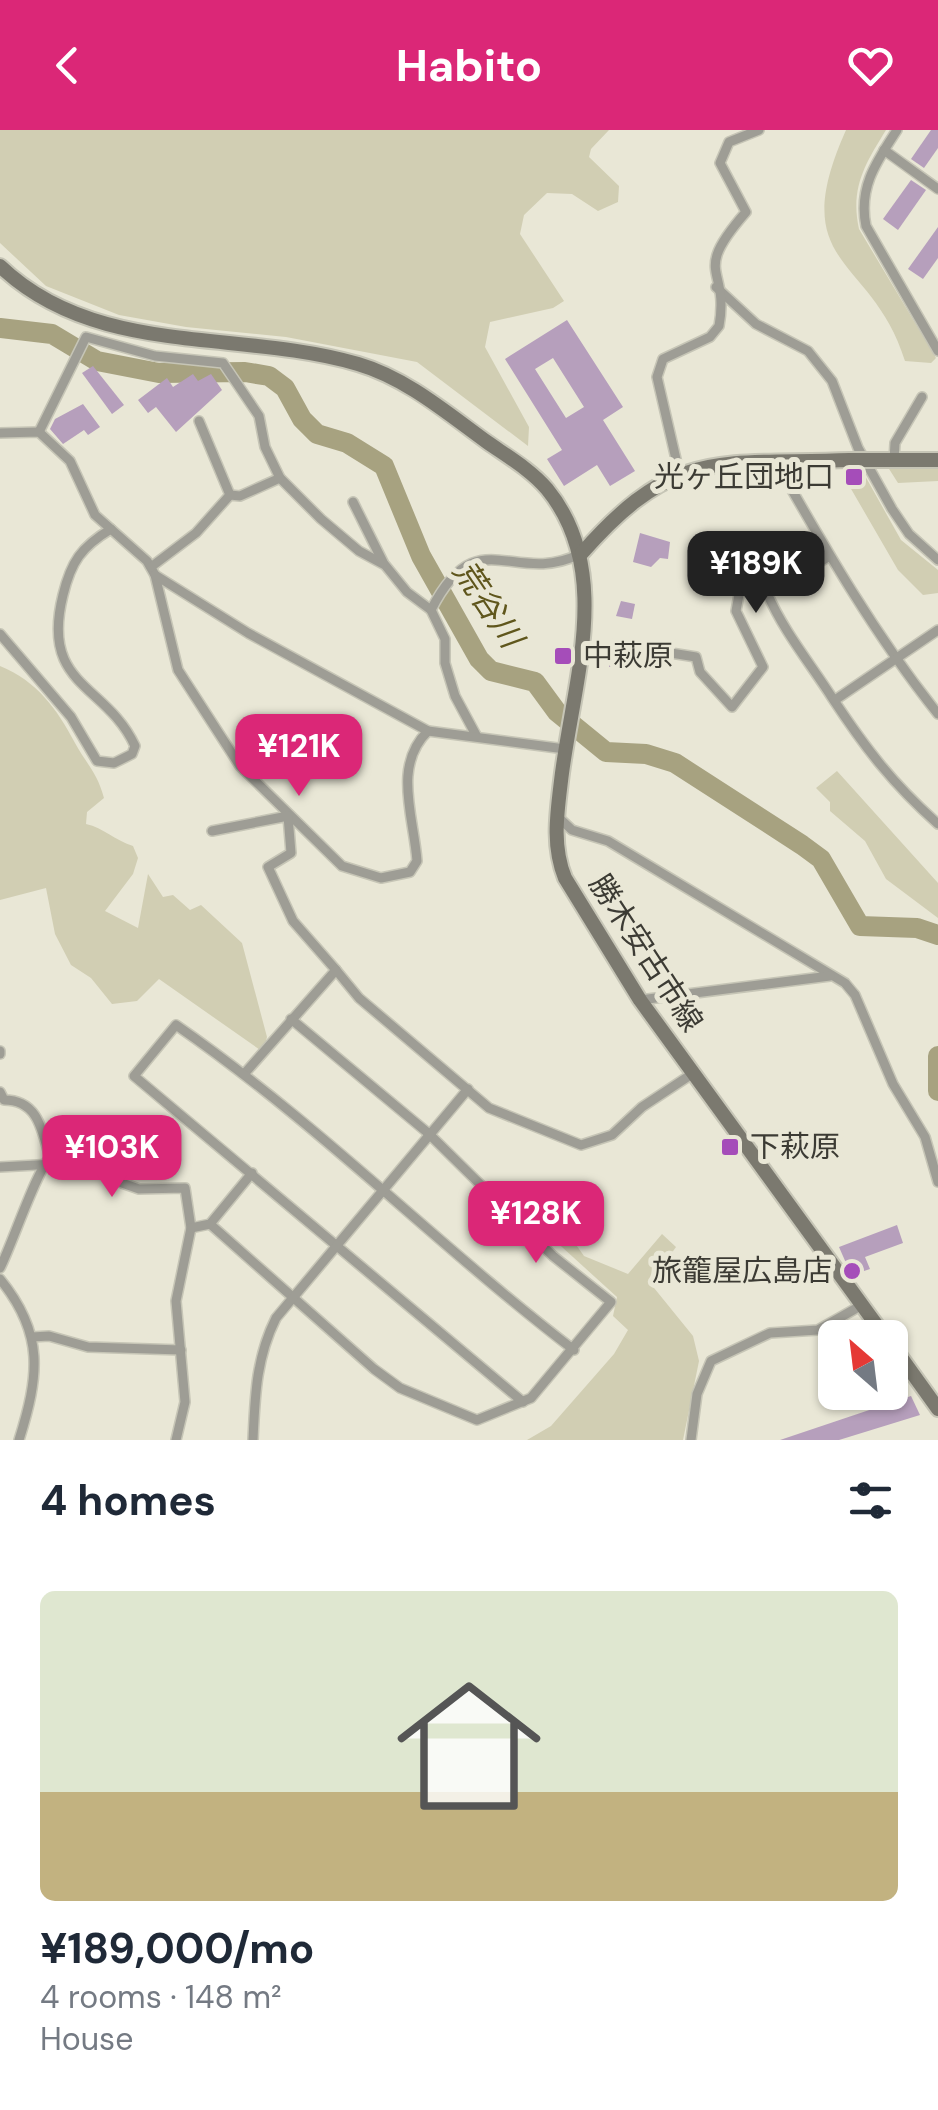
<!DOCTYPE html>
<html lang="en">
<head>
<meta charset="utf-8">
<style>
  :root { --surface:#fff; --page:#f2f2f3; --text:#1f2937; --muted:#747a83; --line:#e0e1e3; --accent:#db2777 }
  body { margin:0; font-family:"DM Sans","Noto Sans JP",sans-serif; background:var(--page); color:var(--text); height:100vh; display:flex; flex-direction:column; font-size:38px; white-space:nowrap }
  * { box-sizing:border-box; margin:0 }
  p { font-size:32px; color:var(--muted) }
  .icon { flex:none; width:55px; height:55px; fill:none; stroke:currentColor; stroke-width:2; stroke-linecap:round; stroke-linejoin:round }
  .map { position:relative; height:1310px; overflow:hidden }
  .sheet { display:flex; flex-direction:column; background:var(--surface); flex:1 }
  .sheet>* { flex:none }
  .needle { width:65px; rotate:332deg }
  .fabs { position:absolute; left:818px; top:1190px; display:grid; gap:20px }
  .fabs a { display:grid; place-items:center; width:90px; height:90px; border-radius:15px; background:var(--surface); box-shadow:0 2px 8px #0004; font-size:50px }
  .price { position:absolute; translate:-50% -85px; padding:0 22px; border-radius:20px; background:var(--accent); color:#fff; font-size:32px; line-height:65px; filter:drop-shadow(0 2px 5px #0008) }
  .price::after { content:''; position:absolute; left:50%; top:60px; width:30px; height:22px; margin-left:-15px; background:inherit; clip-path:polygon(0 0,100% 0,50% 100%) }
  .price.current { background:#222; color:#fff }
  ul { padding:0; list-style:none }
  li { display:grid; align-content:center; gap:20px; height:530px; padding:0 40px }
  li+li { border-top:2px solid var(--line) }
  li span { display:grid; place-items:center; height:310px; border-radius:15px; color:#555 }
  li>.icon { margin-inline-start:auto }
  span .icon { width:180px; height:180px; fill:#fffc; stroke-width:1 }
  li b { font-size:42px }
  h2 { display:flex; justify-content:space-between; align-items:center; height:120px; padding:0 40px; font-size:42px }
  header { display:flex; justify-content:space-between; align-items:center; height:130px; padding:0 40px; background:var(--accent); color:#fff; font-size:45px; font-weight:700 }
  .map>svg:first-child { display:block }
</style>
</head>
<body>
<header><svg class="icon" aria-label="back" viewBox="0 0 24 24"><path d="M15 5l-7 7 7 7"/></svg>Habito<svg class="icon" aria-label="heart" viewBox="0 0 24 24"><path d="M12 20l-8-8c-3-5 5-10 8-4 3-6 11-1 8 4z"/></svg></header>
<div class="map">
<svg width="938" height="1310" viewBox="0 0 938 1310">
  <rect width="100%" height="100%" fill="#e9e7d6"/>
  <g fill="#d1ceb3">
    <polygon points="0,0 609,0 591,19 589,27 619,56 618,72 598,81 572,64 547,63 524,85 520,104 564,171 553,178 490,192 485,217 529,297 528,316 417,232 286,207 186,197 119,185 46,156 0,113"/>
    <path d="M846 0H886C865 34 850 58 859 99L936 228 931 233 905 231C872 124 784 139 846 0Z"/>
    <polygon points="884,331 938,331 938,351 898,353"/>
    <polygon points="864,344 901,410 938,440 938,463 923,465 898,440 843,345"/>
    <path d="M0 536C37 551 57 579 75 613 87 635 97 642 104 668L87 682 86 694C104 698 114 710 133 716L138 728 133 744 105 781 138 798 148 744 163 767 173 765 190 780 201 775 242 813 267 907 263 922 159 849 137 871 112 874 91 848 71 835 55 804 46 758 0 770Z"/>
    <polygon points="837,641 938,753 938,788 886,749 865,711 830,681 830,672 816,658"/>
    <polygon points="541,1052 550,1078 584,1126 628,1144 662,1104 676,1117 650,1153 693,1206 699,1231 683,1310 527,1310 551,1296 614,1224 628,1200 613,1186 617,1167 519,1078 528,1054"/>
  </g>
  <g fill="none" stroke-linecap="round" stroke-linejoin="round">
    <g stroke="#a7a280" stroke-width="20">
      <polyline points="0,198 52,204 97,231 159,243 245,242 269,246 285,258 302,289 317,304 347,313 384,336 421,426 479,529 491,541 535,552 557,582 606,622 646,624 675,633 802,715 821,729 860,796 917,798 938,805"/>
      <polyline points="938,926 938,961"/>
    </g>
  </g>
  <g fill="#b69fbc" fill-rule="evenodd">
    <polygon points="931,0 938,0 938,18 924,38 911,29"/>
    <polygon points="911,50 926,60 898,100 883,89"/>
    <polygon points="938,97 938,128 923,149 908,139"/>
    <path d="M567 190 623 277 603 290 635 341 610 356 597 335 564 356 547 329 562 320 505 229ZM553 228 584 277 566 288 535 239Z"/>
    <polygon points="93,236 124,275 112,284 82,243"/>
    <polygon points="193,244 198,251 211,244 222,260 176,302 156,277 148,283 138,270 167,248 173,257"/>
    <polygon points="83,274 100,297 88,305 84,300 63,314 50,299 55,289"/>
    <polygon points="640,403 670,412 668,429 660,428 651,437 633,432"/>
    <polygon points="621,471 635,474 632,489 616,486"/>
    <polygon points="611,523 628,524 627,537 609,537"/>
    <polygon points="897,1095 903,1113 865,1127 870,1139 861,1142 855,1130 846,1133 839,1117"/>
    <polygon points="911,1266 920,1285 839,1310 780,1310"/>
  </g>
  <g fill="none" stroke-linecap="round" stroke-linejoin="round">
    <g stroke="#c6c5b6" stroke-width="12">
      <g id="street">
        <path d="M897 0C877 31 858 57 866 96L938 221"/>
        <polyline points="884,20 938,59"/>
        <polyline points="716,157 756,194 808,221 832,251 858,318 892,379 909,404 938,430"/>
        <polyline points="199,291 230,365"/>
        <polyline points="39,302 86,207 155,226 223,233 259,286 265,317 280,348 321,389 359,421 385,435 407,462 431,480 445,509 445,533 455,566 476,605"/>
        <path d="M0 303 39 302 70 331 95 385 147 431 155 445 178 540 240 636 342 736 381 748 410 742 417 731C414 687 392 636 428 601"/>
        <polyline points="894,330 895,313 922,267"/>
        <path d="M776 332C826 420 875 505 938 584"/>
        <path d="M679 342 657 247 663 229 710 207 719 196C730 135 690 146 746 82L720 33 729 12 759 0"/>
        <polyline points="353,372 383,432"/>
        <path d="M828 427 767 463C784 502 810 533 833 569 866 619 893 654 938 694"/>
        <polyline points="151,437 196,403 230,365 240,366 280,348"/>
        <polyline points="155,445 248,503 428,601 565,619"/>
        <path d="M431 480C478 388 512 457 580 424"/>
        <path d="M0 504 71 587 97 631 114 633 132 624 135 616C106 553 40 557 63 465 71 432 81 417 111 399"/>
        <polyline points="627,516 696,527 700,542 732,577 763,537 736,481 740,459 767,463"/>
        <polyline points="835,570 938,500"/>
        <polyline points="557,686 572,700 608,711 845,853 855,865 893,954 925,1007 938,1052"/>
        <polyline points="212,701 288,686 291,723 268,737 293,791 336,840"/>
        <polyline points="640,870 830,846"/>
        <polyline points="0,921 0,924"/>
        <polyline points="245,943 336,840 359,868 489,978 581,1015 612,1005 642,977 692,944"/>
        <path d="M0 962 4 970C38 970 42 1000 50 1028 38 1037 11 1117 0 1138"/>
        <polyline points="0,1037 109,1031 122,1053 139,1059 185,1058 191,1098 176,1171 185,1272 176,1310"/>
        <polyline points="210,1094 374,1239 400,1258 477,1290 531,1268 611,1172 553,1126 428,1003 291,889"/>
        <polyline points="191,1098 210,1094 252,1043"/>
        <path d="M0 1149C45 1204 39 1246 19 1310"/>
        <polyline points="32,1207 49,1206 88,1217 181,1220"/>
        <path d="M523 1272 134 946 176 895C318 993 438 1116 574 1220"/>
        <path d="M253 1310C255 1266 256 1228 276 1188L468 959"/>
        <polyline points="691,1310 697,1264 711,1231 770,1203 818,1200 862,1175"/>
      </g>
    </g>
    <g stroke="#c6c5b6" stroke-width="18">
      <g id="secondary">
        <path d="M0 136C96 228 239 199 358 234 406 248 447 283 487 312 507 326 531 340 547 359 615 442 572 555 561 651 557 684 552 716 565 748L640 870 886 1208"/>
        <polyline points="878,330 938,330"/>
        <path d="M582 423C676 316 719 335 850 330"/>
        <polyline points="890,1212 938,1279"/>
      </g>
    </g>
    <use href="#street" stroke="#9e9d95" stroke-width="9"/>
    <use href="#secondary" stroke="#7b796f" stroke-width="14"/>
    <g stroke="#c6c5b6" stroke-width="18" stroke-linecap="butt">
      <polyline id="secondary-bridge" points="850,330 878,330"/>
    </g>
    <use href="#secondary-bridge" stroke="#7b796f" stroke-width="14"/>
  </g>
  <g fill="#a54db9" stroke="#e9e7d6" stroke-width="4">
    <rect x="844" y="337" width="20" height="20" rx="5"/>
    <rect x="553" y="516" width="20" height="20" rx="5"/>
    <rect x="720" y="1007" width="20" height="20" rx="5"/>
    <circle cx="852" cy="1141" r="10"/>
  </g>
  <g text-anchor="middle" stroke-width="10" stroke-linejoin="round" paint-order="stroke">
    <g font-size="30" fill="#3c3b34" stroke="#e9e7d6" text-anchor="end">
      <text x="834" y="357">光ヶ丘団地口</text>
      <text x="583" y="536" text-anchor="start">中萩原</text>
      <text x="750" y="1027" text-anchor="start">下萩原</text>
      <text x="832" y="1151">旅籠屋広島店</text>
    </g>
    <g font-size="30" fill="#3c3b34" stroke="#e9e7d6">
      <text transform="translate(646 823) rotate(57)" y="10">勝木安古市線</text>
    </g>
    <g font-size="32" font-style="italic" fill="#5f561c" stroke="#e9e7d6">
      <text transform="translate(488 474) rotate(56)" y="11">荒谷川</text>
    </g>
  </g>
</svg>
<div class="fabs">
<a><svg class="needle" viewBox="-14 -14 28 28"><path d="M0-13l5 13h-10z" fill="#e53935"/><path d="M0 13l5-13h-10z" fill="#747a83"/></svg></a>
</div>
<b class="price current" style="left:756px;top:486px">¥189K</b>
<b class="price" style="left:299px;top:669px">¥121K</b>
<b class="price" style="left:112px;top:1070px">¥103K</b>
<b class="price" style="left:536px;top:1136px">¥128K</b>
</div>
<section class="sheet">
<h2>4 homes<svg class="icon" aria-label="filters" viewBox="0 0 24 24"><path d="M4 7h16M4 17h16"/><circle cx="9" cy="7" r="2"/><circle cx="15" cy="17" r="2"/></svg></h2>
<ul>
<li><span style="background:linear-gradient(#dfe7d0 65%,#c2b280 0)"><svg class="icon" aria-label="home" viewBox="0 0 24 24"><path d="M3 11l9-7 9 7M6 9v11h12V9"/></svg></span><div><b>¥189,000/mo</b><p>4 rooms · 148 m²</p><p>House</p></div></li>
</ul>
</section>
</body>
</html>
